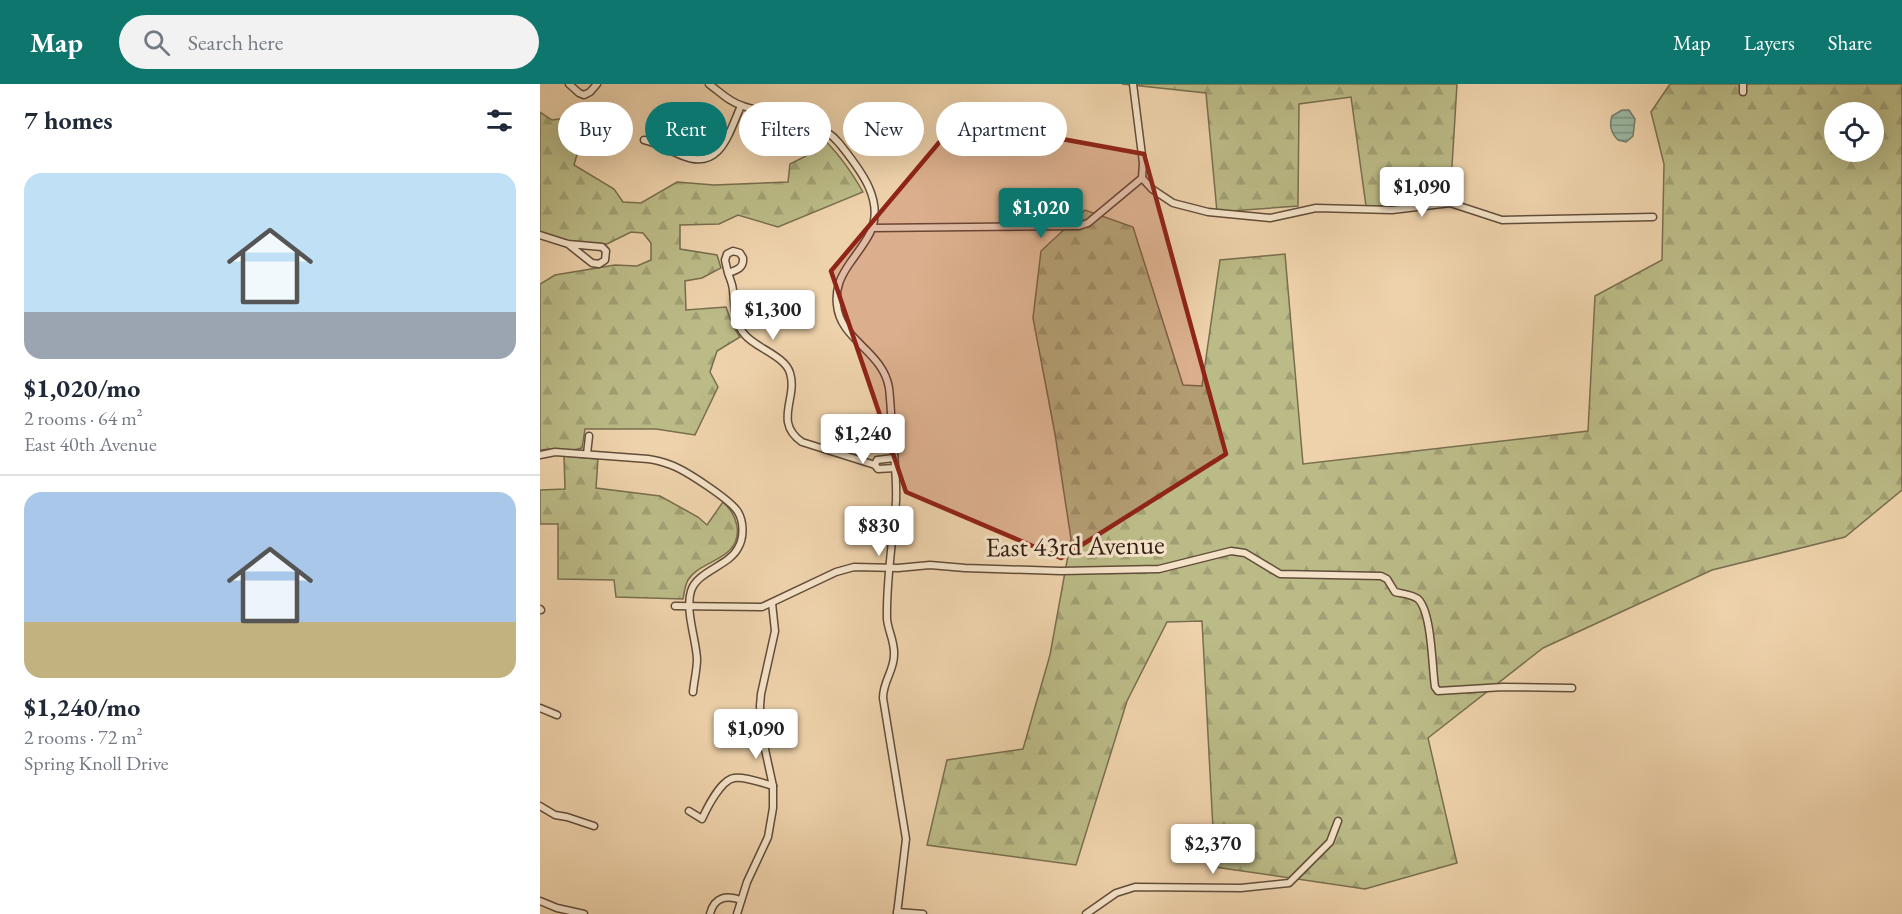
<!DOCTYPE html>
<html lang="en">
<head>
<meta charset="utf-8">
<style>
  :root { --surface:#fff; --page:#f2f2f3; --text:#1f2937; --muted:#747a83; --line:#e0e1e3; --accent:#0f766e }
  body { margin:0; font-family:"EB Garamond",serif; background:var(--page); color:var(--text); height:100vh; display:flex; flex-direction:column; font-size:22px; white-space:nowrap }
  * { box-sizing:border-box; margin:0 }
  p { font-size:20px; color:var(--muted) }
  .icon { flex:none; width:33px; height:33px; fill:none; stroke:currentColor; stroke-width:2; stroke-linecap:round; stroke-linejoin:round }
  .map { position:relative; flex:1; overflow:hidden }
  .side { display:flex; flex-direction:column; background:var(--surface); width:540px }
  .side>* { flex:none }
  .guide { position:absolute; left:18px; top:18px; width:570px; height:54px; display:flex; gap:12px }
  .buttons { position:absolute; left:1284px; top:18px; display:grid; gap:12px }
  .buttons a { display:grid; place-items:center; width:60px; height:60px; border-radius:50%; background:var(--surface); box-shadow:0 6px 24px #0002; font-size:30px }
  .price { position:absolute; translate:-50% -51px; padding:0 14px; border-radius:6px; background:#fff; color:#222; font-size:20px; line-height:39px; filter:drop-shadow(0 2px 3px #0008) }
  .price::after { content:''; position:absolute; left:50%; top:36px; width:18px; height:14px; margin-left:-9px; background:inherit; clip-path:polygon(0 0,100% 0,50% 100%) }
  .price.selected { background:var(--accent); color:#fff }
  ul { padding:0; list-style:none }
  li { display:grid; align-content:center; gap:12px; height:318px; padding:0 24px }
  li+li { border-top:2px solid var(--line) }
  li span { display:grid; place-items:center; height:186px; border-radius:18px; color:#555 }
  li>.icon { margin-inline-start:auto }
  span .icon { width:108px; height:108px; fill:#fffc; stroke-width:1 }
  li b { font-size:26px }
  h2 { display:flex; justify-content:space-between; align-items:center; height:72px; padding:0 24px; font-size:26px }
  .chip { padding:0 21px; border-radius:27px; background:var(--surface); box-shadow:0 6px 24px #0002; font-size:21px; line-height:54px }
  .chip.selected { background:var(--accent); color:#fff }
  header { display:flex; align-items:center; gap:36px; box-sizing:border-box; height:84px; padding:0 30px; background:var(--accent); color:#fff }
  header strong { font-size:28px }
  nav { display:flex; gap:33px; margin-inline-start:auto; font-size:21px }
  .search { width:420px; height:54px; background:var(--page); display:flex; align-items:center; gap:15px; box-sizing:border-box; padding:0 21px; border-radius:33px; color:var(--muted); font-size:22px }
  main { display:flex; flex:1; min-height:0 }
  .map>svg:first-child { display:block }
</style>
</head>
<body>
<header>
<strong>Map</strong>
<div class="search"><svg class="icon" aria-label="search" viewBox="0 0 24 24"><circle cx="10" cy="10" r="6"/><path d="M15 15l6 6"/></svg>Search here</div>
<nav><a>Map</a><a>Layers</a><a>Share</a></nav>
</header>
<main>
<section class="side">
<h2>7 homes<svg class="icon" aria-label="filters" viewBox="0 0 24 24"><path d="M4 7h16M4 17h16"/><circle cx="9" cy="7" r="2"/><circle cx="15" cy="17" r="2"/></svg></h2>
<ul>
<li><span style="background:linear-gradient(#bfe0f5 75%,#9aa5b1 0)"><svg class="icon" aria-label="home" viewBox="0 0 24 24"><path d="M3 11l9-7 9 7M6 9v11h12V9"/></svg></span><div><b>$1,020/mo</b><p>2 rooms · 64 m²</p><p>East 40th Avenue</p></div></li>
<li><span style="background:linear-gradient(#a9c7e8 70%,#c2b280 0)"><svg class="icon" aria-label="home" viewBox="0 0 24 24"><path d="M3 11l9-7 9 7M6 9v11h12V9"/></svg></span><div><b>$1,240/mo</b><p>2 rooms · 72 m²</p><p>Spring Knoll Drive</p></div></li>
</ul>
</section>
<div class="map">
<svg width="1362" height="830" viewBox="0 0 1362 830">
  <defs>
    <pattern id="forest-firs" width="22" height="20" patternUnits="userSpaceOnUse" patternTransform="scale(1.5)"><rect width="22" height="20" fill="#bbbb87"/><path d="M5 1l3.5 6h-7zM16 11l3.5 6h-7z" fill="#a1a074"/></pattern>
    <pattern id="water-rules" width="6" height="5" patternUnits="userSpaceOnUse" patternTransform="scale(1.5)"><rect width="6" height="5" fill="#9bb8a4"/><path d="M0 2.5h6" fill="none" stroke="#7f9584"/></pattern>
  </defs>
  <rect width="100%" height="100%" fill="#eed2ab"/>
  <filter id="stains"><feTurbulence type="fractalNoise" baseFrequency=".00333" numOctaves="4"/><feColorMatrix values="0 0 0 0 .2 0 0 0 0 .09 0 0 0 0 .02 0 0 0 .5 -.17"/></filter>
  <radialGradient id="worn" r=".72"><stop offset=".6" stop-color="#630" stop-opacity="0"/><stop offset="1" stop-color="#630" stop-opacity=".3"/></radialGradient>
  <g fill="url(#forest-firs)" stroke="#786e4e" stroke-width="1.5" fill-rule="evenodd">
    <polygon points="582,0 917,0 910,115 866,122 826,122 811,13 759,20 758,122 677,128 666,9"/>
    <path d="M1130 0H1362V406L1305 453 1172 486 1003 564 888 654 917 779 825 805 675 783 662 537 627 538 587 617 536 781 387 761 407 676 483 665 510 571 531 455 515 350 493 234 501 167 545 126 593 143 643 301 662 302 680 176 745 170 763 380 1048 347 1055 212 1122 176 1124 80 1111 28ZM1294 28H1334V68H1294Z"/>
    <path d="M0 28 12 36 26 34 44 46 34 81 74 105 83 118 101 119 137 98 174 101 248 98 250 80 268 71 281 53C299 69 311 87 323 108L238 143 198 131 179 140 140 141V165L177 171 181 184 162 194 145 197 146 226 186 223 193 242 200 253 177 267 170 288 178 303 155 351 116 345H45L42 364C29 369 14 363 0 366V200L15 191 75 181 97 182 111 176V159L103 149 91 148 67 160 28 157 0 148Z"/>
    <path d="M24 372 58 375 56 404 120 412 158 433 167 441 183 418C190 425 195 431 197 442 202 476 161 475 148 496 145 501 144 509 143 515L76 513 74 496 18 495V440H0V406L25 405Z"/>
  </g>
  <path fill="url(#water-rules)" stroke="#727c6b" stroke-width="1.5" d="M1082 26H1089L1095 35 1093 52 1086 58 1078 56C1071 49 1069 41 1072 32Z"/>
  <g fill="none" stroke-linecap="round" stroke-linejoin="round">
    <g stroke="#624d3a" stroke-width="9">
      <g id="minor">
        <polyline points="29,0 39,9 44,11 50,8 57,0"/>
        <path d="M169 0C180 8 189 18 203 22 233 33 277 32 299 59 318 83 346 116 330 149 325 159 317 169 310 179 301 192 295 204 297 221 300 256 343 267 349 304 351 320 351 337 353 354 354 374 357 396 356 417 353 456 346 496 347 535 348 547 355 558 354 571 354 587 343 597 343 614L366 755 357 830"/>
        <polyline points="593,0 603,79 602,94"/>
        <polyline points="1203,0 1203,8"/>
        <path d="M104 56C118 59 130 67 143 72 181 87 189 48 201 22"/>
        <polyline points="332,144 539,142 548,139 602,94 612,105 633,119 668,128 730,134 776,124 852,126 910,119 962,136 1113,133"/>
        <polyline points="0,151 28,160 62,163 66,167 65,176 59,180 52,179 28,160"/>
        <path d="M188 189 185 176 187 170 193 167 200 169 203 174C204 184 197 186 188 189 190 195 193 201 193 207 195 223 193 237 205 251 216 264 245 272 250 289 258 314 233 338 262 358L335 381"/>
        <polyline points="47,370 49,352"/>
        <path d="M0 371 15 368 108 375C116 376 123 378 131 381 145 386 191 416 198 428 204 438 204 454 198 464 189 482 157 487 151 507 145 526 156 555 157 575 157 586 154 597 153 608"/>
        <polyline points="354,374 337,376 335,381 338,385 355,384"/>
        <path d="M135 522 222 523 296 488 314 483 358 484 390 481 425 484 521 487 619 485 691 467 705 469 740 490 841 492 847 495 855 508C863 510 871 510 878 515 892 528 892 584 895 603L898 607 963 603 1032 604"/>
        <polyline points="0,525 1,526"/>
        <polyline points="0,624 17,631"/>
        <polyline points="0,722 15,731 27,733 54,742"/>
        <path d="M149 727 162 735C167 724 181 696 194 694 204 692 223 699 233 702"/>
        <polyline points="0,817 17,824 44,830"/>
        <polyline points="357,828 383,830"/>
        <path d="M170 830C174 813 186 811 201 816"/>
        <polyline points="197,830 207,798 228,753 233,724 233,702 221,647 220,622 221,610 235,547 232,519"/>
        <polyline points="546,830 576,809 595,803 701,804 749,799 790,758 798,737"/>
      </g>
    </g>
    <use href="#minor" stroke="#f4e2c8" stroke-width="6"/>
  </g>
  <path fill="#8f2418" fill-opacity="0.2" stroke="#8f2418" stroke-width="4.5" stroke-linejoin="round" d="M418 36 604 70 686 370 521 474 366 408 291 187Z"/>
  <g text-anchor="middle" stroke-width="6" stroke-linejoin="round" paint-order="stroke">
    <g font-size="27" fill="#342115" stroke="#f4e2c8">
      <text transform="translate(535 462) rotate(-1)" y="9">East 43rd Avenue</text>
    </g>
  </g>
  <rect width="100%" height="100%" filter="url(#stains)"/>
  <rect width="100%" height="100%" fill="url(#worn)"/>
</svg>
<div class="buttons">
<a><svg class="icon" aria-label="locate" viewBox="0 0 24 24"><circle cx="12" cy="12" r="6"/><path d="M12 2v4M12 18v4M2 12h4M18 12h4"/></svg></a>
</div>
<b class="price" style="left:882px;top:134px">$1,090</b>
<b class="price selected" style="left:501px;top:155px">$1,020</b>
<b class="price" style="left:233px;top:257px">$1,300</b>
<b class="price" style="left:323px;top:381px">$1,240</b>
<b class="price" style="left:339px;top:473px">$830</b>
<b class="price" style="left:216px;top:676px">$1,090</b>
<b class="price" style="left:673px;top:791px">$2,370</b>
<div class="guide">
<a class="chip">Buy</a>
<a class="chip selected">Rent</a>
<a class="chip">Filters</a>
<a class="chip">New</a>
<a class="chip">Apartment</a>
</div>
</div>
</main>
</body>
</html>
